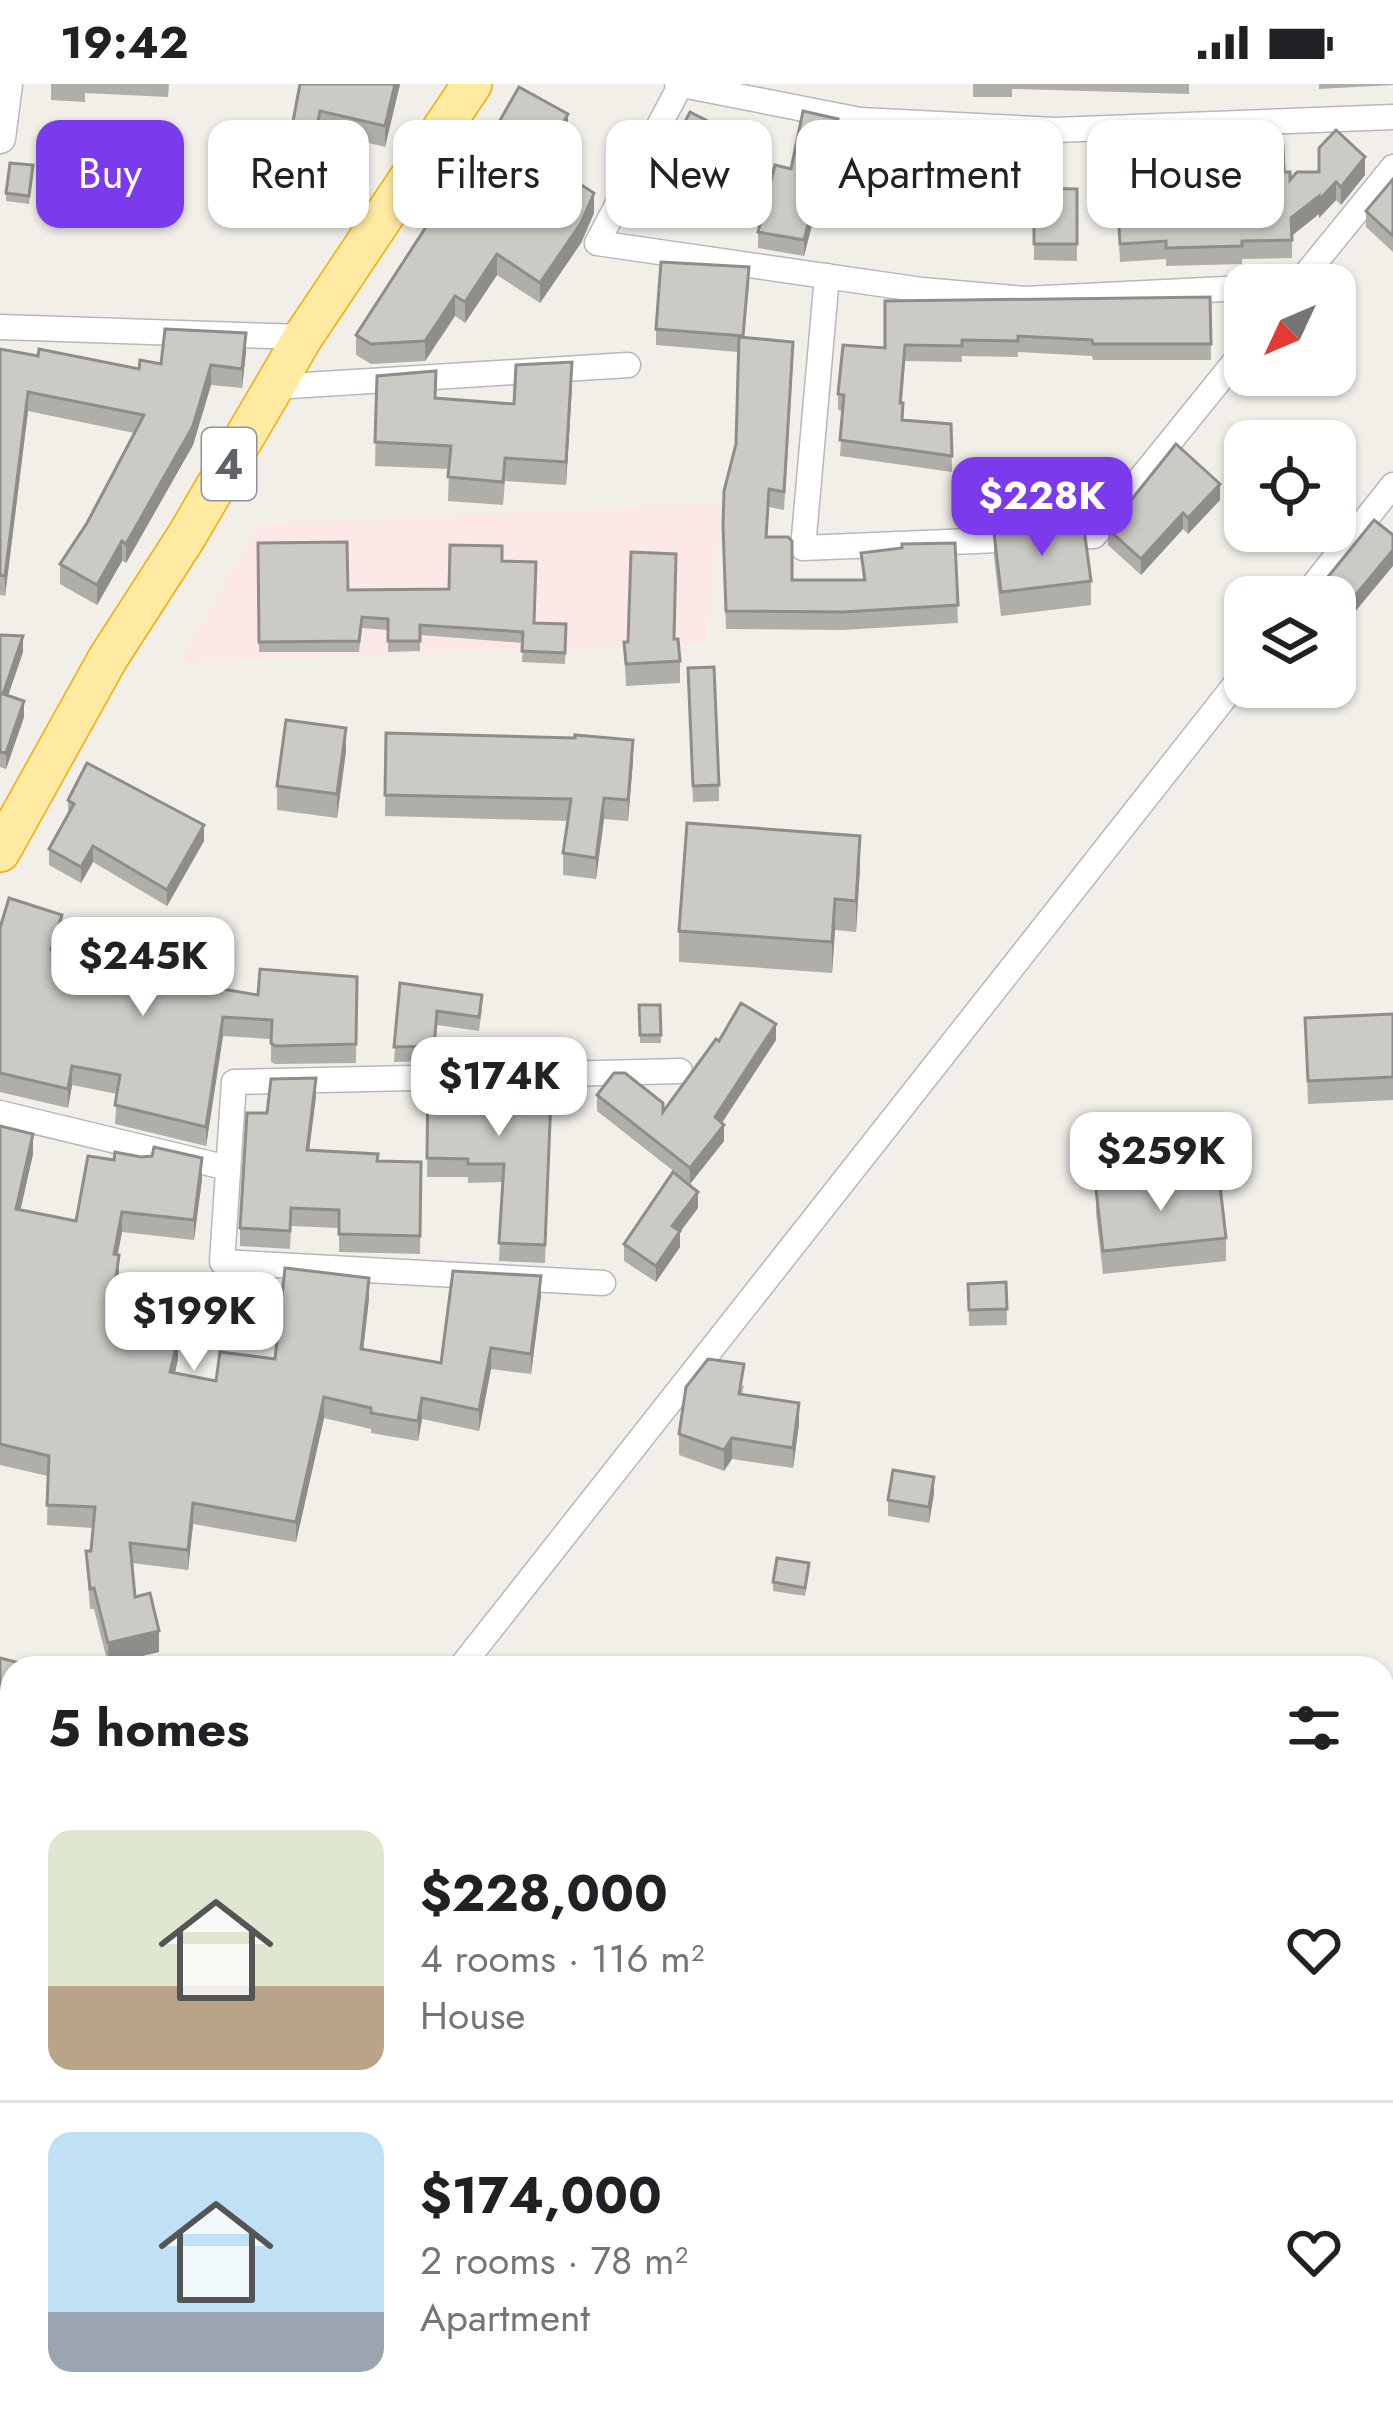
<!DOCTYPE html>
<html lang="en">
<head>
<meta charset="utf-8">
<style>
  :root { --surface:#fff; --page:#f2f2f2; --text:#202124; --muted:#757577; --line:#e0e0e0; --accent:#7c3aed }
  body { margin:0; font-family:Jost,sans-serif; background:var(--page); color:var(--text); height:100vh; display:flex; flex-direction:column; font-size:45px; white-space:nowrap }
  * { box-sizing:border-box; margin:0 }
  p { font-size:39px; color:var(--muted) }
  .icon { flex:none; width:66px; height:66px; fill:none; stroke:currentColor; stroke-width:2; stroke-linecap:round; stroke-linejoin:round }
  .map { position:relative; flex:1; overflow:hidden }
  .panel { position:absolute; left:0px; top:1572px; width:1395px; height:768px; display:flex; flex-direction:column; background:var(--surface); border-radius:36px 36px 0 0; box-shadow:0 3px 9px #0004 }
  .panel>* { flex:none }
  .hud { position:absolute; left:36px; top:36px; width:1323px; height:108px; display:flex; gap:24px }
  .needle { width:78px; rotate:226deg }
  .fabs { position:absolute; left:1224px; top:180px; display:grid; gap:24px }
  .fabs a { display:grid; place-items:center; width:132px; height:132px; border-radius:24px; background:var(--surface); box-shadow:0 3px 9px #0004; font-size:60px }
  .price { position:absolute; translate:-50% -102px; padding:0 27px; border-radius:24px; background:#fff; color:#222; font-size:39px; line-height:78px; filter:drop-shadow(0 3px 6px #0008) }
  .price::after { content:''; position:absolute; left:50%; top:72px; width:36px; height:27px; margin-left:-18px; background:inherit; clip-path:polygon(0 0,100% 0,50% 100%) }
  .price.active { background:var(--accent); color:#fff }
  ul { padding:0; list-style:none }
  li { display:flex; align-items:center; gap:36px; height:300px; padding:0 48px }
  li+li { border-top:3px solid var(--line) }
  li span { display:grid; place-items:center; flex:none; width:336px; height:240px; border-radius:24px; color:#555 }
  li>.icon { margin-inline-start:auto }
  span .icon { width:144px; height:144px; fill:#fffc; stroke-width:1 }
  li b { font-size:51px }
  h2 { display:flex; justify-content:space-between; align-items:center; height:144px; padding:0 48px; font-size:51px }
  .pill { padding:0 42px; border-radius:24px; background:var(--surface); box-shadow:0 3px 9px #0004; font-size:42px; line-height:108px }
  .pill.active { background:var(--accent); color:#fff }
  .status { display:flex; justify-content:space-between; align-items:center; height:84px; padding:0 60px; background:var(--surface); direction:ltr }
  .status svg { height:33px; fill:currentColor }
  .map>svg:first-child { display:block }
</style>
</head>
<body>
<div class="status"><b>19:42</b><svg viewBox="0 0 49 12"><path d="M0 12V9h3v3zM5 12V6h3v6zM10 12V3h3v9zM15 12V0h3v12zM26 1h20v11H26zM47 4h2v5h-2z"/></svg></div>
<div class="map">
<svg width="1393" height="2340" viewBox="0 0 1393 2340">
  <rect width="100%" height="100%" fill="#f1efe8"/>
  <polygon fill="#fce8e6" points="722,419 706,559 179,578 259,440"/>
  <g fill="none" stroke-linecap="round" stroke-linejoin="round">
    <g stroke="#b5b8bc" stroke-width="27">
      <g id="minor">
        <polyline points="677,0 860,36 1055,46 1393,33"/>
        <polyline points="681,0 597,159 922,206 1025,215 1245,204"/>
        <polyline points="827,192 803,464 1094,452 1245,265"/>
        <polyline points="1297,201 1393,83"/>
        <polyline points="0,243 303,253"/>
        <polyline points="274,303 628,281"/>
        <polyline points="1304,513 1393,401"/>
        <polyline points="521,991 680,987"/>
        <polyline points="457,993 234,998 222,1178 603,1199"/>
        <polyline points="0,1029 228,1084"/>
        <polyline points="460,1584 1245,588"/>
        <polyline points="0,2167 12,2152"/>
      </g>
    </g>
    <g stroke="#b5b8bc" stroke-width="33">
      <polyline id="tertiary" points="0,54 7,0"/>
    </g>
    <g stroke="#f9ab00" stroke-width="42">
      <polyline id="trunk" points="0,768 108,574 186,453 303,253 472,0"/>
    </g>
    <use href="#minor" stroke="#fff" stroke-width="24"/>
    <use href="#tertiary" stroke="#fff" stroke-width="30"/>
    <use href="#trunk" stroke="#feeaa1" stroke-width="39"/>
  </g>
  <g fill="#afaea9">
    <polygon points="51,0 169,0 168,13 85,9 85,18 51,16"/>
    <polygon points="300,0 400,0 385,63 320,47 316,68 292,63 292,43"/>
    <polygon points="973,0 1189,0 1189,10 1012,5 1012,13 973,13"/>
    <polygon points="1319,0 1393,0 1393,1 1319,5"/>
    <polygon points="1113,42 1208,64 1284,88 1290,96 1365,91 1341,121 1336,116 1319,134 1319,130 1292,152 1292,174 1242,175 1242,180 1166,182 1166,175 1120,178"/>
    <polygon points="568,51 550,81 594,129 581,159 540,219 497,191 465,239 455,232 425,277 371,280 356,271 356,251 466,96"/>
    <polygon points="838,51 827,103 822,102 804,172 758,164 758,148 791,85"/>
    <polygon points="673,61 733,66 716,99 673,77"/>
    <polygon points="33,81 29,120 6,117 6,109"/>
    <polygon points="1393,95 1393,168 1366,143 1366,127"/>
    <polygon points="1034,104 1077,105 1077,177 1034,176"/>
    <polygon points="749,199 744,254 793,276 784,426 769,423 767,453 792,496 863,496 861,469 955,459 958,539 843,546 726,545 723,460 736,360 738,268 656,261 656,245"/>
    <polygon points="1210,213 1211,276 1093,276 1092,272 1018,268 1018,273 962,272 962,278 905,277 902,319 903,336 951,340 952,388 840,372 843,327 838,326 838,310 885,264"/>
    <polygon points="0,265 38,272 139,285 161,280 246,268 242,304 211,301 193,361 126,479 122,477 97,521 60,500 60,480 87,439 134,349 28,327 5,512 0,511"/>
    <polygon points="377,292 435,314 514,320 572,301 566,401 505,397 503,421 448,417 449,385 375,382"/>
    <polygon points="1220,416 1188,450 1183,445 1141,491 1108,461 1108,445"/>
    <polygon points="1374,436 1349,535 1335,524 1335,513 1323,513 1323,499"/>
    <polygon points="994,449 1091,497 1091,521 1001,532 994,473"/>
    <polygon points="258,459 348,506 449,505 502,477 534,539 566,540 565,580 522,578 523,559 420,551 420,567 388,568 388,546 362,544 359,568 259,568"/>
    <polygon points="0,551 23,568 8,612 24,633 6,685 0,683"/>
    <polygon points="674,555 680,577 680,599 626,602 624,558"/>
    <polygon points="688,600 719,701 719,717 693,718"/>
    <polygon points="386,649 633,677 628,737 604,735 596,795 563,791 563,769 568,737 385,732"/>
    <polygon points="346,667 337,734 277,726 277,702"/>
    <polygon points="68,716 204,757 167,822 93,778 81,799 49,781 49,765 68,732"/>
    <polygon points="860,783 856,848 835,846 832,889 679,878 679,847"/>
    <polygon points="0,844 62,849 57,868 159,894 258,911 357,893 356,979 275,980 271,978 271,955 223,952 206,1062 115,1040 117,1010 72,1001 68,1024 0,1008"/>
    <polygon points="400,899 482,925 479,947 437,941 434,977 394,978"/>
    <polygon points="639,921 660,921 661,959 640,959"/>
    <polygon points="1393,930 1393,1016 1308,1020 1305,934"/>
    <polygon points="776,956 722,1039 724,1057 690,1100 597,1027 597,1011 663,1028 719,957"/>
    <polygon points="552,988 545,1179 499,1177 503,1098 468,1099 468,1093 427,1093 428,991"/>
    <polygon points="316,1012 309,1066 377,1077 421,1078 420,1170 339,1168 339,1144 291,1142 290,1165 240,1162 240,1144 267,1029"/>
    <polygon points="0,1042 33,1070 20,1126 76,1137 202,1095 194,1156 122,1148 117,1171 119,1192 113,1239 178,1275 175,1289 216,1297 275,1275 369,1214 363,1266 441,1279 541,1212 531,1290 491,1285 479,1347 422,1335 418,1357 371,1349 371,1345 324,1334 296,1458 193,1440 188,1486 132,1479 135,1513 159,1568 108,1580 94,1525 90,1525 86,1467 91,1467 93,1444 47,1441 48,1392 0,1381"/>
    <polygon points="1096,1105 1226,1154 1226,1177 1103,1190 1096,1129"/>
    <polygon points="698,1124 680,1148 680,1163 656,1198 624,1177 624,1160"/>
    <polygon points="1006,1198 1007,1241 969,1242 968,1200"/>
    <polygon points="744,1301 742,1310 799,1340 793,1384 732,1375 724,1387 679,1371 679,1350"/>
    <polygon points="934,1409 929,1439 888,1432 888,1416"/>
    <polygon points="809,1487 805,1512 773,1507 773,1498"/>
    <polygon points="0,1574 20,1584 12,1584 12,1627 8,1642 0,1640"/>
  </g>
  <g fill="#8f8d8a">
    <polygon points="395,0 400,0 385,63 385,42"/>
    <polygon points="320,27 320,47 316,68 316,47"/>
    <polygon points="568,30 568,51 542,96 542,76"/>
    <polygon points="838,35 838,51 827,103 827,87"/>
    <polygon points="733,50 733,66 716,99 716,83"/>
    <polygon points="1365,73 1365,91 1341,121 1341,103"/>
    <polygon points="822,86 822,102 804,172 804,156"/>
    <polygon points="1336,98 1336,116 1319,134 1319,130 1291,152 1291,134"/>
    <polygon points="594,109 594,129 581,159 540,219 540,199"/>
    <polygon points="497,170 497,191 465,239 465,218"/>
    <polygon points="455,212 455,232 425,277 425,257"/>
    <polygon points="246,249 246,268 242,304 242,285"/>
    <polygon points="572,278 572,301 566,401 566,378"/>
    <polygon points="211,281 211,301 193,361 126,479 126,460"/>
    <polygon points="28,308 28,327 5,512 5,492"/>
    <polygon points="1220,400 1220,416 1188,450 1188,434"/>
    <polygon points="1183,429 1183,445 1141,491 1141,475"/>
    <polygon points="122,457 122,477 97,521 97,501"/>
    <polygon points="1393,466 1393,482 1349,535 1349,519"/>
    <polygon points="23,552 23,568 3,626 3,610"/>
    <polygon points="24,617 24,633 6,685 6,669"/>
    <polygon points="346,644 346,667 337,734 337,710"/>
    <polygon points="633,656 633,677 628,737 628,716"/>
    <polygon points="604,714 604,735 596,795 596,774"/>
    <polygon points="204,741 204,757 167,822 167,806"/>
    <polygon points="860,752 860,783 856,848 856,817"/>
    <polygon points="93,762 93,778 81,799 81,783"/>
    <polygon points="835,815 835,846 832,889 832,858"/>
    <polygon points="62,831 62,849 51,885 51,866"/>
    <polygon points="223,933 223,952 206,1062 206,1043"/>
    <polygon points="776,940 776,956 715,1049 715,1033"/>
    <polygon points="72,982 72,1001 68,1024 68,1005"/>
    <polygon points="316,994 316,1012 307,1084 307,1066"/>
    <polygon points="724,1041 724,1057 690,1100 690,1084"/>
    <polygon points="33,1050 33,1070 16,1146 16,1125"/>
    <polygon points="202,1074 202,1095 194,1156 194,1136"/>
    <polygon points="698,1108 698,1124 680,1148 680,1163 656,1198 656,1182 672,1142"/>
    <polygon points="122,1128 122,1148 114,1191 114,1170"/>
    <polygon points="119,1171 119,1192 110,1259 110,1238"/>
    <polygon points="541,1192 541,1212 531,1290 531,1270"/>
    <polygon points="369,1194 369,1214 361,1286 361,1265"/>
    <polygon points="178,1255 178,1275 170,1309 170,1288"/>
    <polygon points="491,1264 491,1285 479,1347 479,1326"/>
    <polygon points="324,1313 324,1334 296,1458 296,1438"/>
    <polygon points="422,1314 422,1335 418,1357 418,1337"/>
    <polygon points="799,1319 799,1340 793,1384 793,1364"/>
    <polygon points="732,1354 732,1375 724,1387 724,1366"/>
    <polygon points="934,1393 934,1409 929,1439 929,1423"/>
    <polygon points="193,1419 193,1440 188,1486 188,1466"/>
    <polygon points="159,1547 159,1568 108,1580 108,1559"/>
    <polygon points="12,1608 12,1627 8,1642 8,1624"/>
  </g>
  <g fill="#cccac5" stroke="#8f8d8a" stroke-width="3">
    <polygon points="300,0 395,0 385,42 320,27 316,47 292,43"/>
    <polygon points="519,3 568,30 542,76 594,109 581,139 540,199 497,170 465,218 455,212 425,257 371,260 356,251 459,92 466,96"/>
    <polygon points="803,27 838,35 827,87 822,86 804,156 758,148 775,81 791,85"/>
    <polygon points="690,28 733,50 716,83 673,61"/>
    <polygon points="1206,39 1208,64 1283,62 1284,88 1290,88 1290,96 1297,88 1319,88 1319,64 1336,46 1365,73 1341,103 1336,98 1319,116 1319,112 1291,134 1292,156 1242,157 1242,162 1166,164 1166,157 1120,160 1113,42"/>
    <polygon points="10,79 33,81 29,112 6,109"/>
    <polygon points="1393,95 1393,152 1366,127"/>
    <polygon points="1034,104 1077,105 1077,160 1034,160"/>
    <polygon points="661,178 749,183 743,252 656,245"/>
    <polygon points="1210,213 1211,260 1093,260 1092,256 1018,252 1018,257 962,256 962,262 905,261 900,319 903,319 902,336 951,340 952,372 840,356 844,311 838,310 843,261 885,264 885,217"/>
    <polygon points="165,245 246,249 242,285 211,281 193,342 126,460 122,457 97,501 60,480 87,439 144,331 28,308 5,492 0,491 0,265 38,272 39,265 139,285 140,276 161,280"/>
    <polygon points="739,253 793,258 784,408 769,405 766,453 788,453 792,457 792,496 865,496 861,469 902,464 902,460 955,459 958,521 843,528 726,527 723,442 724,407 736,360"/>
    <polygon points="572,278 566,378 505,374 503,398 448,393 451,362 375,358 377,292 436,287 435,314 514,320 516,281"/>
    <polygon points="1176,360 1220,400 1188,434 1183,429 1141,475 1108,445"/>
    <polygon points="1374,436 1393,451 1393,466 1349,519 1323,499"/>
    <polygon points="1084,445 1091,497 1001,508 994,449"/>
    <polygon points="347,458 348,506 449,505 450,461 502,462 502,477 536,478 534,539 566,540 565,569 522,567 523,548 420,541 420,557 388,557 388,535 362,533 359,557 259,558 258,459"/>
    <polygon points="631,468 676,470 674,555 678,555 680,577 626,580 624,558 628,558"/>
    <polygon points="0,551 23,552 3,610 24,617 6,669 0,668"/>
    <polygon points="714,583 719,701 693,702 688,584"/>
    <polygon points="286,636 346,644 337,710 277,702"/>
    <polygon points="386,649 575,654 575,651 633,656 628,716 604,714 596,774 563,769 571,715 385,711"/>
    <polygon points="87,679 204,741 167,806 93,762 81,783 49,765 74,720 68,716"/>
    <polygon points="687,739 860,752 856,817 835,815 832,858 679,847"/>
    <polygon points="9,814 62,831 51,866 159,894 258,911 260,885 357,893 356,960 275,962 271,959 272,936 223,933 206,1043 115,1021 120,991 72,982 68,1005 0,989 0,844"/>
    <polygon points="400,899 482,911 479,933 437,927 434,962 394,963"/>
    <polygon points="741,919 776,940 715,1033 724,1041 690,1084 597,1011 614,989 625,989 663,1019 663,1028 716,955 719,957"/>
    <polygon points="639,921 660,921 661,951 640,951"/>
    <polygon points="1393,930 1393,993 1308,997 1305,934"/>
    <polygon points="552,988 545,1161 499,1159 504,1080 468,1080 468,1075 427,1074 428,991"/>
    <polygon points="316,994 307,1066 378,1070 377,1077 421,1078 420,1152 339,1150 339,1126 291,1124 290,1147 240,1144 247,1029 267,1029 271,995"/>
    <polygon points="0,1042 33,1050 16,1125 76,1137 88,1072 114,1076 115,1068 141,1073 152,1072 154,1063 202,1074 194,1136 122,1128 114,1170 119,1171 110,1238 178,1255 170,1288 216,1297 220,1268 275,1275 285,1184 369,1194 361,1265 441,1279 453,1187 541,1192 531,1270 491,1264 479,1326 422,1314 418,1337 371,1329 371,1324 324,1313 296,1438 193,1419 188,1466 130,1459 135,1513 150,1509 159,1547 108,1559 94,1504 90,1505 86,1467 91,1467 95,1423 47,1421 49,1372 0,1360"/>
    <polygon points="673,1088 698,1108 672,1142 680,1147 656,1182 624,1160"/>
    <polygon points="1219,1093 1226,1154 1103,1167 1096,1105"/>
    <polygon points="1006,1198 1007,1225 969,1226 968,1200"/>
    <polygon points="708,1275 744,1280 739,1310 799,1319 793,1364 732,1354 724,1366 679,1350 686,1303"/>
    <polygon points="893,1386 934,1393 929,1423 888,1416"/>
    <polygon points="777,1474 809,1479 805,1504 773,1498"/>
    <polygon points="0,1574 20,1579 18,1584 12,1584 12,1608 8,1624 0,1621"/>
  </g>
  <g text-anchor="middle" stroke-width="9" stroke-linejoin="round" paint-order="stroke">
    <rect fill="#fff" stroke="#8f9295" stroke-width="3" x="202" y="344" width="54" height="72" rx="9"/>
    <g font-size="42" font-weight="bold" fill="#5f6368">
      <text x="229" y="395">4</text>
    </g>
  </g>
</svg>
<div class="fabs">
<a><svg class="needle" viewBox="-14 -14 28 28"><path d="M0-13l5 13h-10z" fill="#e53935"/><path d="M0 13l5-13h-10z" fill="#757577"/></svg></a>
<a><svg class="icon" aria-label="locate" viewBox="0 0 24 24"><circle cx="12" cy="12" r="6"/><path d="M12 2v4M12 18v4M2 12h4M18 12h4"/></svg></a>
<a><svg class="icon" aria-label="layers" viewBox="0 0 24 24"><path d="M12 4l9 5-9 5-9-5zM3 14l9 5 9-5"/></svg></a>
</div>
<b class="price active" style="left:1042px;top:475px">$228K</b>
<b class="price" style="left:143px;top:935px">$245K</b>
<b class="price" style="left:499px;top:1055px">$174K</b>
<b class="price" style="left:1161px;top:1130px">$259K</b>
<b class="price" style="left:194px;top:1290px">$199K</b>
<div class="hud">
<a class="pill active">Buy</a>
<a class="pill">Rent</a>
<a class="pill">Filters</a>
<a class="pill">New</a>
<a class="pill">Apartment</a>
<a class="pill">House</a>
</div>
<section class="panel">
<h2>5 homes<svg class="icon" aria-label="filters" viewBox="0 0 24 24"><path d="M4 7h16M4 17h16"/><circle cx="9" cy="7" r="2"/><circle cx="15" cy="17" r="2"/></svg></h2>
<ul>
<li><span style="background:linear-gradient(#dfe7d0 65%,#b9a48a 0)"><svg class="icon" aria-label="home" viewBox="0 0 24 24"><path d="M3 11l9-7 9 7M6 9v11h12V9"/></svg></span><div><b>$228,000</b><p>4 rooms · 116 m²</p><p>House</p></div><svg class="icon" aria-label="heart" viewBox="0 0 24 24"><path d="M12 20l-8-8c-3-5 5-10 8-4 3-6 11-1 8 4z"/></svg></li>
<li><span style="background:linear-gradient(#bfe0f5 75%,#9aa5b1 0)"><svg class="icon" aria-label="home" viewBox="0 0 24 24"><path d="M3 11l9-7 9 7M6 9v11h12V9"/></svg></span><div><b>$174,000</b><p>2 rooms · 78 m²</p><p>Apartment</p></div><svg class="icon" aria-label="heart" viewBox="0 0 24 24"><path d="M12 20l-8-8c-3-5 5-10 8-4 3-6 11-1 8 4z"/></svg></li>
</ul>
</section>
</div>
</body>
</html>
